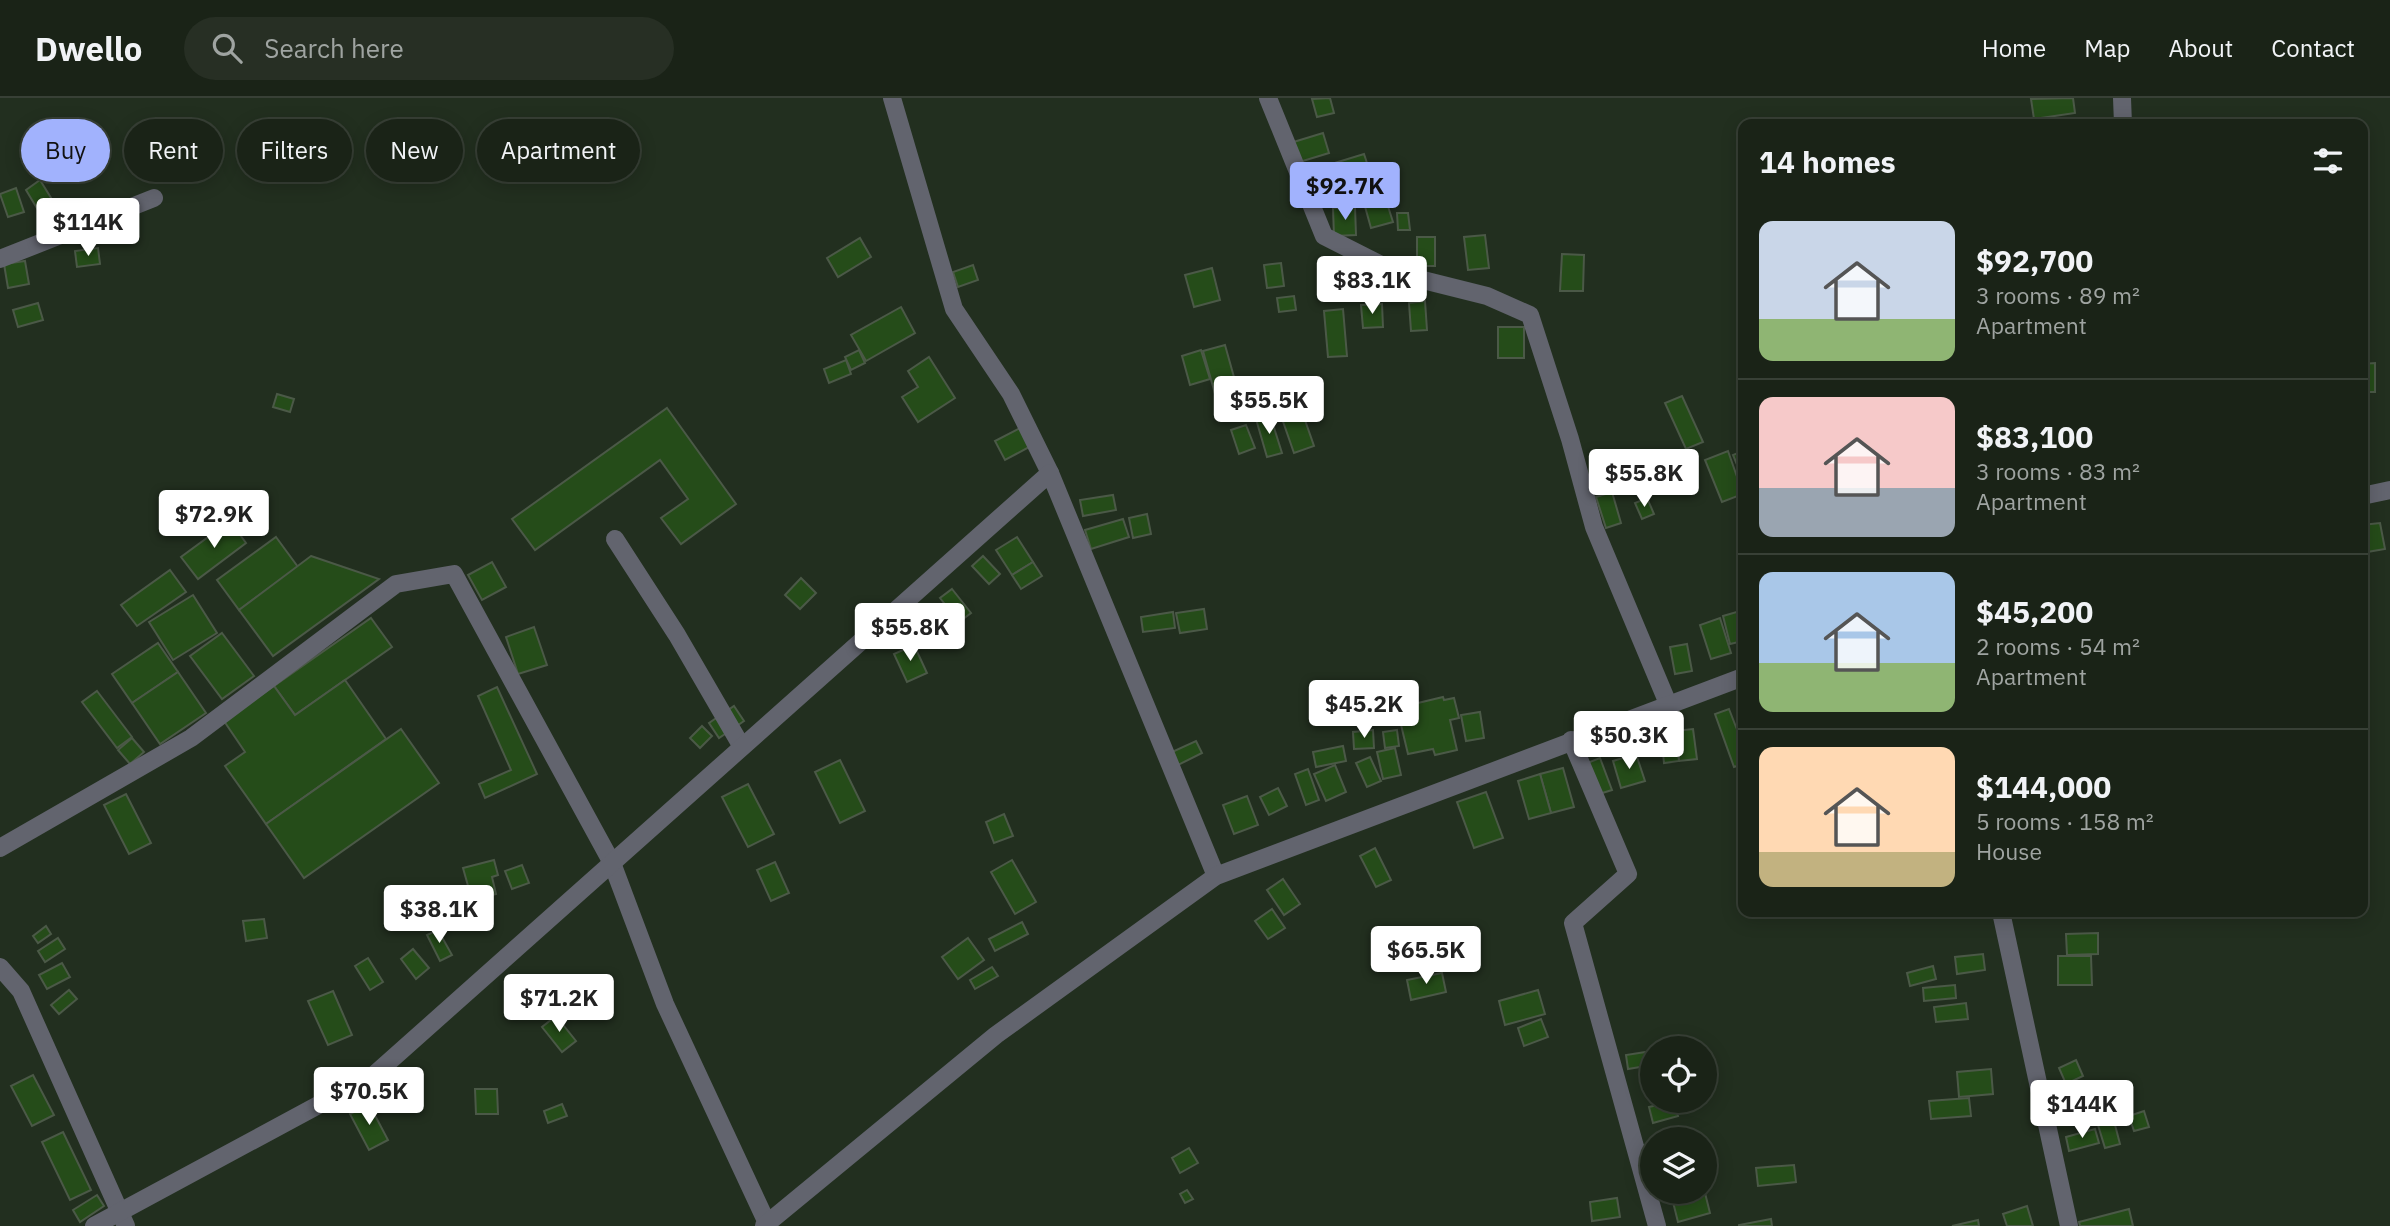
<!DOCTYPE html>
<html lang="en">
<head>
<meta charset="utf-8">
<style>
  :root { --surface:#1a2317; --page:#272f24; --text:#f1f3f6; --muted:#9fa4a1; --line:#384036; --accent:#a1b2fd }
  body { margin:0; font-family:"IBM Plex Sans",sans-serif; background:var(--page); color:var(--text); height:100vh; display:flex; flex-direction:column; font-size:26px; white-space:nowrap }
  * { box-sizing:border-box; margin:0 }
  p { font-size:23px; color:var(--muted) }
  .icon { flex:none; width:38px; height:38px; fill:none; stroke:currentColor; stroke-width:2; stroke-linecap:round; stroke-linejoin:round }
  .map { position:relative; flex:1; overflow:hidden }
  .panel { position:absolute; left:1738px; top:21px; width:630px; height:798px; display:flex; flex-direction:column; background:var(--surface); border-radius:14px; box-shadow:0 4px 18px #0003,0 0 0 2px var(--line) }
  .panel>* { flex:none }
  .guide { position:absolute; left:21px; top:21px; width:665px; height:63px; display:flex; gap:14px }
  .buttons { position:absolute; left:1640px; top:938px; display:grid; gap:14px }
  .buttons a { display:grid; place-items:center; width:77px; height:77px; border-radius:50%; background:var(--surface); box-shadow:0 4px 18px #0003,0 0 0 2px var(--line); font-size:35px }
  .price { position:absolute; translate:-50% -60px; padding:0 16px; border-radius:7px; background:#fff; color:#222; font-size:23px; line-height:46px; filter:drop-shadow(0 2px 4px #0008) }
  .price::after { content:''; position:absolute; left:50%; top:42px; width:21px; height:16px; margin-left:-10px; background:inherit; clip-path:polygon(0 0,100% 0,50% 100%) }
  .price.current { background:var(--accent); color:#111 }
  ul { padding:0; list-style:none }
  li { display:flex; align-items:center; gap:21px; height:175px; padding:0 21px }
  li+li { border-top:2px solid var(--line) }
  li span { display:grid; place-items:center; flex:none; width:196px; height:140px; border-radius:14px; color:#555 }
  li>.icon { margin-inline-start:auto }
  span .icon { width:84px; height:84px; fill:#fffc; stroke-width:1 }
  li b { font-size:30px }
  h2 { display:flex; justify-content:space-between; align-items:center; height:84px; padding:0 21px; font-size:30px }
  .chip { padding:0 24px; border-radius:32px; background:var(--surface); box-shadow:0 4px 18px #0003,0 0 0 2px var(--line); font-size:24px; line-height:63px }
  .chip.current { background:var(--accent); color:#111 }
  header { display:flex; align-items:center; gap:42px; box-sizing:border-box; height:98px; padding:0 35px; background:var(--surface); border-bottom:2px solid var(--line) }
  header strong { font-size:33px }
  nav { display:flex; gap:38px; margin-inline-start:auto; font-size:24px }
  .search { width:490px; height:63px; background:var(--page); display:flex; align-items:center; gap:18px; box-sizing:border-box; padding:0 24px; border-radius:38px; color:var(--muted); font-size:26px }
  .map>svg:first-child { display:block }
</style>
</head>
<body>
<header>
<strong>Dwello</strong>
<div class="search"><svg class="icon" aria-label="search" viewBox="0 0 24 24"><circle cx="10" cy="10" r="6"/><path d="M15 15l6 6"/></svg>Search here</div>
<nav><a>Home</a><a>Map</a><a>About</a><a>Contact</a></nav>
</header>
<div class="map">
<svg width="2390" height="1128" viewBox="0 0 2390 1128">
  <rect width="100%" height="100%" fill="#222f1f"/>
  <g fill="#254c19" stroke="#4b5947" stroke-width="2">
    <polygon points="1330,0 1334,15 1317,19 1312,1"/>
    <polygon points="2073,0 2075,15 2034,21 2031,1"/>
    <polygon points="1323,35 1329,55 1293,66 1287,46"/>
    <polygon points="1364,56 1370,74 1330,86 1325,68"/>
    <polygon points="40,82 56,108 41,117 26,92"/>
    <polygon points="16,90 24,114 8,119 0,96"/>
    <polygon points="1385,99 1393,124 1371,130 1364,105"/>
    <polygon points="1355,109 1356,137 1334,138 1333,110"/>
    <polygon points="1397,115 1408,115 1410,132 1398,132"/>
    <polygon points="1485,137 1489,170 1468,172 1464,139"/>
    <rect x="1417" y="139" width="18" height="29"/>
    <polygon points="860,140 871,159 838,179 827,160"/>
    <polygon points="98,150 100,166 77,169 75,153"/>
    <polygon points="1562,156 1584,157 1583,193 1560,193"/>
    <polygon points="25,163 29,186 8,190 4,166"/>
    <polygon points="1281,165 1284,188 1267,190 1264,167"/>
    <polygon points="973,167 978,182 958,189 953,174"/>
    <polygon points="1212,170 1220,202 1194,209 1185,177"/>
    <polygon points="1294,198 1296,212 1279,214 1277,200"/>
    <polygon points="1425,203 1427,232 1411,233 1409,205"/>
    <polygon points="38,205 43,222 18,229 13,212"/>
    <polygon points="1382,206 1383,229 1363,230 1361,207"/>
    <polygon points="901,209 915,235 866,263 851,237"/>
    <polygon points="1343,211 1347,258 1328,259 1324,213"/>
    <rect x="1498" y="229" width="26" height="31"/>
    <polygon points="1225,247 1239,297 1217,303 1203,253"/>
    <polygon points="859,252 865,265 851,272 845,259"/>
    <polygon points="1201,252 1210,281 1190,287 1182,258"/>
    <polygon points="929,259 955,300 918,324 902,299 918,289 908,273"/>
    <polygon points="846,262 851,276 829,285 824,271"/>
    <polygon points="2375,265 2375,294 2362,294 2362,266"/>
    <polygon points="277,296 294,301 290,314 273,309"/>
    <polygon points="1682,298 1703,344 1686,351 1665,305"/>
    <polygon points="1299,305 1314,348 1294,355 1279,312"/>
    <polygon points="667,310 736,406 681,446 661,420 688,401 660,362 535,452 512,421"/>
    <polygon points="1270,317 1282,355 1267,359 1256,321"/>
    <polygon points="1246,327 1255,350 1239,356 1231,332"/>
    <polygon points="1022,329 1031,348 1005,362 995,343"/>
    <polygon points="1728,353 1743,396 1722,404 1705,362"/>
    <polygon points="1743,353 1743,381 1733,357"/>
    <polygon points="1612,394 1621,425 1606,430 1596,399"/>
    <polygon points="1113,397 1116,412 1083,418 1080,402"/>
    <polygon points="1647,400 1654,416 1642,421 1635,405"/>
    <polygon points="1147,416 1151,436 1133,440 1129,420"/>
    <polygon points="1123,421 1129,439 1091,451 1085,432"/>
    <polygon points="230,423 246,445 198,481 181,459"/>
    <polygon points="2380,425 2385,451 2367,454 2362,427"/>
    <polygon points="276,439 298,469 239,512 217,482"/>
    <polygon points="1017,439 1033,464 1012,477 996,452"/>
    <polygon points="311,458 379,481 273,558 239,512"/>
    <polygon points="983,458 1000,476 989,486 972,468"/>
    <polygon points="492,464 506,489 482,502 468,477"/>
    <polygon points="1033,464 1042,478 1021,491 1012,477"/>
    <polygon points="170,472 186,494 137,528 121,507"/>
    <polygon points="801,480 816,495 800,511 785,497"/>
    <polygon points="952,491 971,515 959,524 940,500"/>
    <polygon points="193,497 217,535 173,562 149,524"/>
    <polygon points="1204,511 1207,531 1180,535 1176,515"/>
    <polygon points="1740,513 1743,543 1730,546 1723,518"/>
    <polygon points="1173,514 1175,530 1143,534 1141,519"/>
    <polygon points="371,520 392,549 295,617 274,588"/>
    <polygon points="1720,520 1731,555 1711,561 1700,527"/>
    <polygon points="534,529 547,567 518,576 506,539"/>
    <polygon points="222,535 254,578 222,601 190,558"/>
    <polygon points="158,545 178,574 132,605 112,576"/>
    <polygon points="1687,546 1692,573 1675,576 1670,549"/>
    <polygon points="914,547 927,575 907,584 894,556"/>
    <polygon points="178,574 206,615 160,646 132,605"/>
    <polygon points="345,582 386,641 266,726 225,668 245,654 224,623 274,588 295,617"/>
    <polygon points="497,589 537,676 485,700 479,686 511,672 478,598"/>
    <polygon points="97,593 132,639 117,650 82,604"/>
    <polygon points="1443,599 1444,602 1454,600 1459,620 1450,622 1457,652 1435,657 1433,651 1408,656 1397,610"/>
    <polygon points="734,608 744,623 719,640 709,625"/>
    <polygon points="1729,611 1743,647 1743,666 1734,669 1715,616"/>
    <polygon points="1480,614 1484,640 1466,643 1461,617"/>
    <polygon points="702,628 712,638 700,650 690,640"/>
    <polygon points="401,631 439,685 304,780 266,726"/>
    <polygon points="1693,631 1697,661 1679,663 1675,633"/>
    <polygon points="1373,632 1374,650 1354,651 1353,634"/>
    <polygon points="1397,632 1399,648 1385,650 1383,634"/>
    <polygon points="1675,633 1679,663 1664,665 1661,635"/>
    <polygon points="132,640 144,654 130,666 118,652"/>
    <polygon points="1196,643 1202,655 1178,667 1172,654"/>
    <polygon points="1343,648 1346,663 1316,669 1313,654"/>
    <polygon points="1395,650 1401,677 1383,681 1377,654"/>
    <polygon points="1636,656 1645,683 1621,690 1613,663"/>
    <polygon points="1370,659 1381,683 1367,689 1356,665"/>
    <polygon points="1600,660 1612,692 1599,696 1587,665"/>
    <polygon points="840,662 865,713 840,725 815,674"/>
    <polygon points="1335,667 1346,694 1326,703 1314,676"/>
    <polygon points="1563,670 1574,709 1551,715 1540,676"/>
    <polygon points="1308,671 1319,702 1306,707 1295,676"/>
    <polygon points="1540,676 1551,715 1529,721 1518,683"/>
    <polygon points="748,686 774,736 748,749 722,699"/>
    <polygon points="1278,690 1287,708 1269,717 1260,699"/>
    <polygon points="1486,694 1503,740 1474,750 1457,704"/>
    <polygon points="126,696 151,745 129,756 104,707"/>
    <polygon points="1247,698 1258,727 1234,736 1223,707"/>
    <polygon points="1004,716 1013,738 994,745 986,724"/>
    <polygon points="1375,750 1391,782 1376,789 1360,758"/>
    <polygon points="494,762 498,777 492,779 496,796 472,802 463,770"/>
    <polygon points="1012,762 1036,804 1015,816 991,774"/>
    <polygon points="775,764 789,795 771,803 757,772"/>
    <polygon points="522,767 529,785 512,791 505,773"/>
    <polygon points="1283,781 1300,806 1284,817 1267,792"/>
    <polygon points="1272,811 1285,830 1268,841 1255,823"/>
    <polygon points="264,821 267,840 246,843 243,823"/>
    <polygon points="1022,824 1028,836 995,853 989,841"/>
    <polygon points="46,828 51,836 38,845 33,838"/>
    <polygon points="438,832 452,857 440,863 427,837"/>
    <polygon points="2098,835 2098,856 2067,857 2066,836"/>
    <polygon points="58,840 65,851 45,864 38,853"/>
    <polygon points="968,840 984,862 958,881 942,859"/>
    <polygon points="413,851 429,870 416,881 401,861"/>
    <polygon points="1983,856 1985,872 1957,876 1955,859"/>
    <polygon points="2058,858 2091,858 2092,887 2058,887"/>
    <polygon points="368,860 383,884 370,892 355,868"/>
    <polygon points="62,865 70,879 47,891 39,877"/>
    <polygon points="1933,868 1936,881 1910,888 1907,875"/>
    <polygon points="992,869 998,878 975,891 970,882"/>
    <polygon points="1442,875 1446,894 1411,902 1407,882"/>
    <polygon points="1955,887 1956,900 1924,903 1923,890"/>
    <polygon points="69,892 77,901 59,916 51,907"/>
    <polygon points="1538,892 1545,916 1505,927 1499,903"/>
    <polygon points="333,893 352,937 328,947 308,903"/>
    <polygon points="1966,905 1968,921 1936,924 1934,909"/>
    <polygon points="582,906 588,914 581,920 574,913"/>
    <polygon points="556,918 576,943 562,954 542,929"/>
    <polygon points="1541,921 1548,939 1524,948 1518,930"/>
    <polygon points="1652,953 1652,967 1628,971 1626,957"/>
    <polygon points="2076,962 2083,978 2066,986 2059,970"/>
    <polygon points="1991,971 1993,996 1959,999 1957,974"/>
    <polygon points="33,977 54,1017 32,1028 11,988"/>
    <polygon points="2111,990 2118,1008 2088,1020 2081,1002"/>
    <polygon points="475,991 497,991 498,1016 476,1016"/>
    <polygon points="1969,1000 1971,1018 1931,1021 1929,1003"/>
    <polygon points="1674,1003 1678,1018 1653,1025 1649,1009"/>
    <polygon points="369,1006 388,1042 369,1052 350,1016"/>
    <polygon points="562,1006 567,1018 548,1025 544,1013"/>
    <polygon points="2144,1013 2149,1029 2134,1033 2129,1018"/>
    <polygon points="2114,1023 2120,1046 2105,1050 2098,1027"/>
    <polygon points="2095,1031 2099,1045 2069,1053 2066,1039"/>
    <polygon points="63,1034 91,1092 70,1102 42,1044"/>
    <polygon points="1652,1046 1652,1067 1648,1067 1644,1047"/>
    <polygon points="1189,1050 1198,1065 1180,1075 1172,1060"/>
    <polygon points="1794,1067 1796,1084 1758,1088 1756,1070"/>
    <polygon points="1187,1092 1193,1101 1185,1105 1180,1096"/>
    <polygon points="1705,1095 1710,1115 1678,1124 1673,1104"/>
    <polygon points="97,1097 104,1108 80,1124 73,1112"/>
    <polygon points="1617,1100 1620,1119 1592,1123 1590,1104"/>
    <polygon points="2027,1108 2033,1128 2007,1128 2003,1116"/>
    <polygon points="2129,1111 2133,1128 2080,1128 2079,1124"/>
    <polygon points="1771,1121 1772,1128 1739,1128 1739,1127"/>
    <polygon points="1978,1122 1979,1128 1952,1128"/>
  </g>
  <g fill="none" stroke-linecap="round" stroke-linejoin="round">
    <g stroke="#62646e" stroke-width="18">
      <polyline points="892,0 954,211 1011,296 1050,375"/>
      <polyline points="1268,0 1324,138 1399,176 1487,198 1530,217 1570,341 1594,429 1669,608"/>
      <polyline points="2122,0 2123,26"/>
      <polyline points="0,161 154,100"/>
      <polyline points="2362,398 2390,392"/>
      <polyline points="615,441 677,537 742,649"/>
      <polyline points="1571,642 1628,776 1573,825 1657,1128"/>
      <polyline points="0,750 191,640 396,486 454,476 612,765 665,906 767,1125"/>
      <polyline points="2001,814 2069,1128"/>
      <polyline points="0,869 21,893 126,1128"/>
      <polyline points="94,1128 374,977 1050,375 1216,778"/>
      <polyline points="764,1128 996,937 1216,778 1743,579"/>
    </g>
  </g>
</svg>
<div class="buttons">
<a><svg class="icon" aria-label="locate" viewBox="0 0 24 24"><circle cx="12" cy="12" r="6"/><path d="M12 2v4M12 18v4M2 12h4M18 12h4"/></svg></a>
<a><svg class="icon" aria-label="layers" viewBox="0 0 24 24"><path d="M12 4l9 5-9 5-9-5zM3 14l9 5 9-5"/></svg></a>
</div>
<b class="price current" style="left:1345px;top:124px">$92.7K</b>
<b class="price" style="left:88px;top:160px">$114K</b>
<b class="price" style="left:1372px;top:218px">$83.1K</b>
<b class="price" style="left:1269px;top:338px">$55.5K</b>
<b class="price" style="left:1644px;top:411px">$55.8K</b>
<b class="price" style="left:214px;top:452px">$72.9K</b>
<b class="price" style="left:910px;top:565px">$55.8K</b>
<b class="price" style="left:1364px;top:642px">$45.2K</b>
<b class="price" style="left:1629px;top:673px">$50.3K</b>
<b class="price" style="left:439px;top:847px">$38.1K</b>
<b class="price" style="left:1426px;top:888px">$65.5K</b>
<b class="price" style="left:559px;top:936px">$71.2K</b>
<b class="price" style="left:369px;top:1029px">$70.5K</b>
<b class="price" style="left:2082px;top:1042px">$144K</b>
<div class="guide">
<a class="chip current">Buy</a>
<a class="chip">Rent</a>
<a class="chip">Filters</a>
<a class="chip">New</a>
<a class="chip">Apartment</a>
</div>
<section class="panel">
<h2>14 homes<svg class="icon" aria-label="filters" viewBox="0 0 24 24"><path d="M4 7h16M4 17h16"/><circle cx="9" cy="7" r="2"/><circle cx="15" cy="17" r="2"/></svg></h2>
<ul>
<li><span style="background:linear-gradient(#c9d6e8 70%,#8fb573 0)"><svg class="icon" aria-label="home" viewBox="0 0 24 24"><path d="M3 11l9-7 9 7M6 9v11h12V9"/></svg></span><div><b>$92,700</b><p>3 rooms · 89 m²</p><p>Apartment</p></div></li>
<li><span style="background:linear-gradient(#f6c9c9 65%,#9aa5b1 0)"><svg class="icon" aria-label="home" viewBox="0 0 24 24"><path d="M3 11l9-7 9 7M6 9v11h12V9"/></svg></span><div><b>$83,100</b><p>3 rooms · 83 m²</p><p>Apartment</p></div></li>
<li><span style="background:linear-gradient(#a9c7e8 65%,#8fb573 0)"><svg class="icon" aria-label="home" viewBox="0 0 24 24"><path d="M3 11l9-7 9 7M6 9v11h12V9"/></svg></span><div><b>$45,200</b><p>2 rooms · 54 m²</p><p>Apartment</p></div></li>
<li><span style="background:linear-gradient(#ffd9b3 75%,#c2b280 0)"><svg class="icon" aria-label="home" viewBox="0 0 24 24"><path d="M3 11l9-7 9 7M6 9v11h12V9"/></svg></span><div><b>$144,000</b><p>5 rooms · 158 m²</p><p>House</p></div></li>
</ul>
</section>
</div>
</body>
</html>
